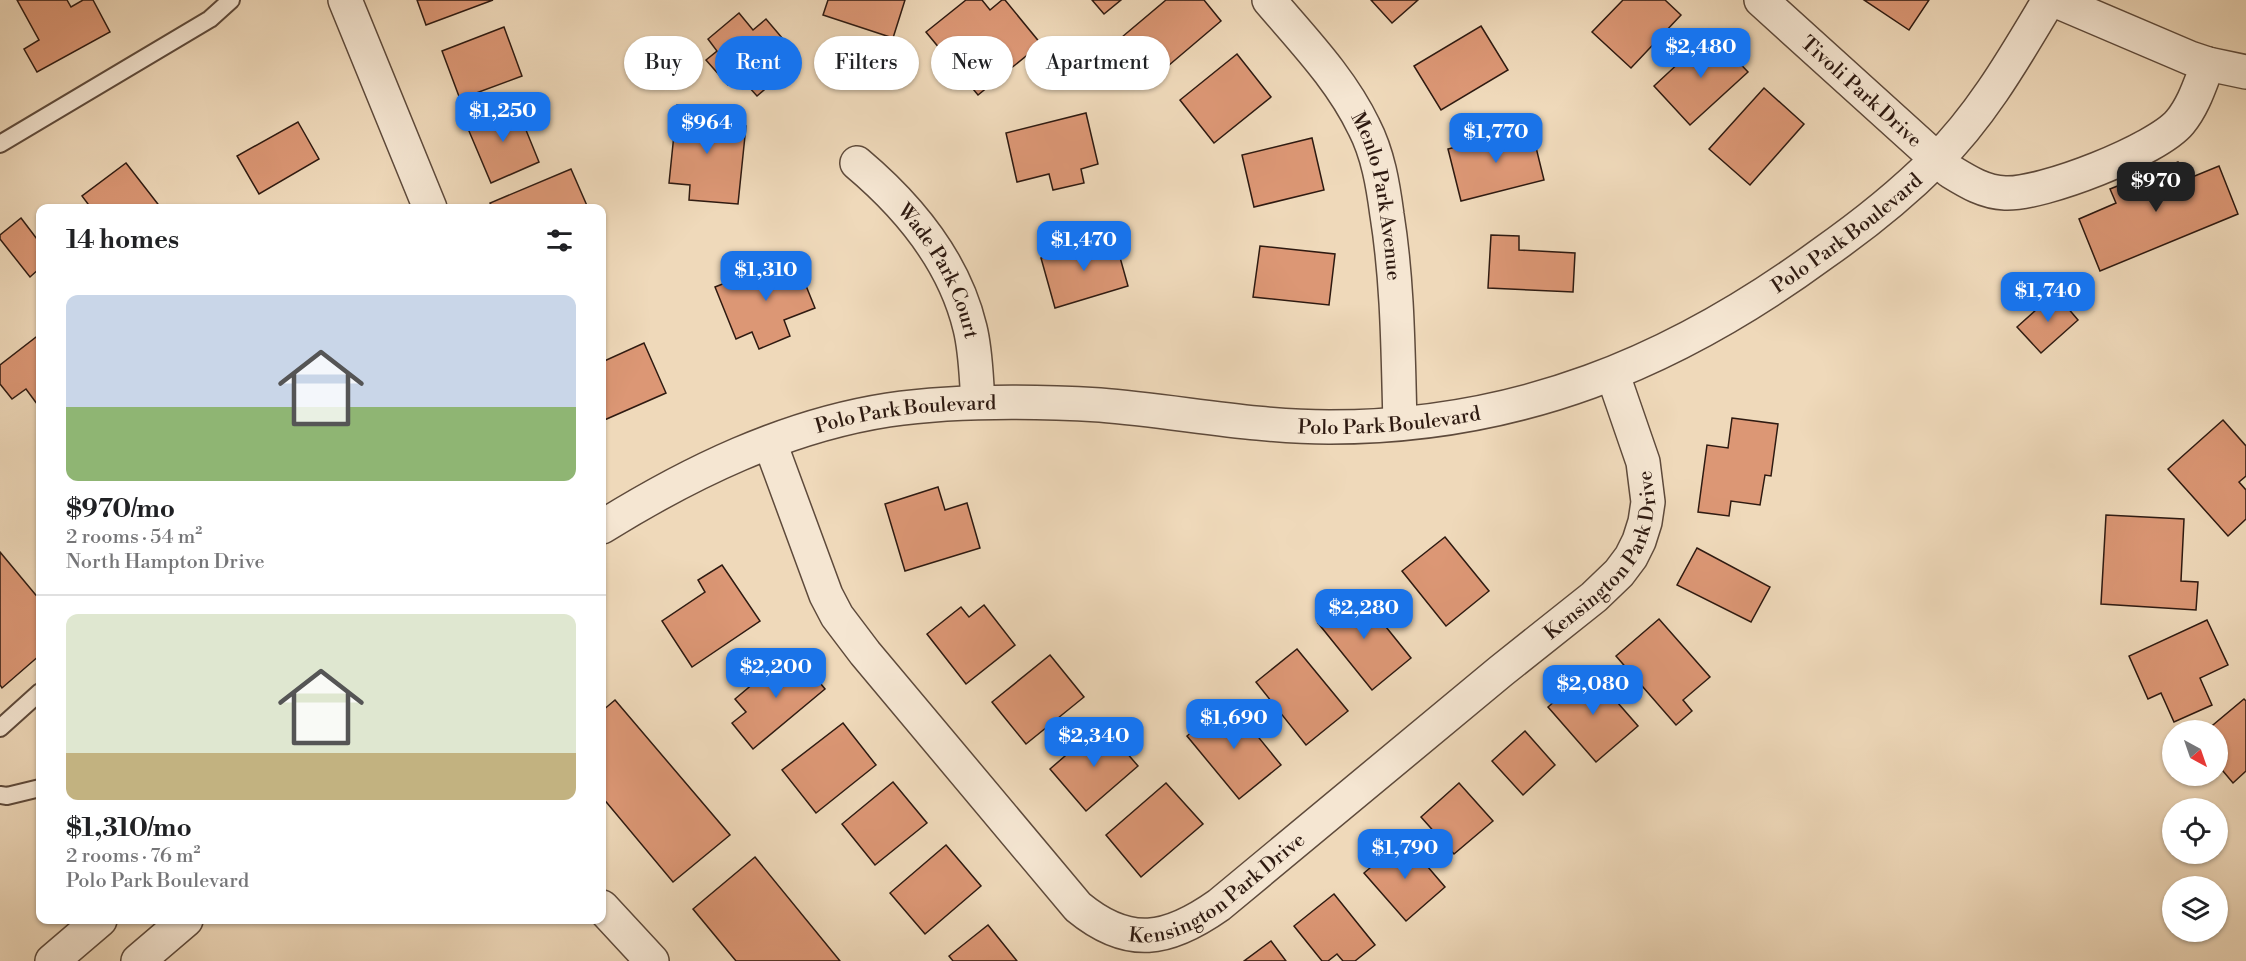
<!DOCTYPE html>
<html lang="en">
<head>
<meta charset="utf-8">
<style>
  :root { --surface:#fff; --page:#f6f6f6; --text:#202124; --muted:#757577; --line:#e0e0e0; --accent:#1a73e8 }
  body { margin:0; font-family:"Libre Bodoni",serif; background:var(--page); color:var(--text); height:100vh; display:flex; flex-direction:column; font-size:22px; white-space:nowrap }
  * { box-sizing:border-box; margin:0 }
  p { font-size:20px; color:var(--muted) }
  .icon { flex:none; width:33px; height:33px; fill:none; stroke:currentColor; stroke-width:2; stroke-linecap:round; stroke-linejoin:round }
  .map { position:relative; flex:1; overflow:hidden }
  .side { position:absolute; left:36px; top:204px; width:570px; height:720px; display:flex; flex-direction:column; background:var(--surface); border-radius:12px; box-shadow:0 2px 4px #0004 }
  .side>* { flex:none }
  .guide { position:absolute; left:624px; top:36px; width:570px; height:54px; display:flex; gap:12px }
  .needle { width:39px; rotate:140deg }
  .tools { position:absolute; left:2162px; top:720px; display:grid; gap:12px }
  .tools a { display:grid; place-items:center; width:66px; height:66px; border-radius:50%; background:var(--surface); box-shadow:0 2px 4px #0004; font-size:30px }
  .price { position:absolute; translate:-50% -51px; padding:0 14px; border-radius:12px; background:var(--accent); color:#fff; font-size:20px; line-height:39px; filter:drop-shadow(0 2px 3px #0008) }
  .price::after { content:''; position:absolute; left:50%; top:36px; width:18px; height:14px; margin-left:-9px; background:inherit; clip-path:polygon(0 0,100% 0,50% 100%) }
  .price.current { background:#222; color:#fff }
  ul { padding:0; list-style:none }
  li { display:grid; align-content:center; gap:12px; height:318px; padding:0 30px }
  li+li { border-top:2px solid var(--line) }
  li span { display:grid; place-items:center; height:186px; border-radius:12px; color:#555 }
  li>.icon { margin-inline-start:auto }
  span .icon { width:108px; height:108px; fill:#fffc; stroke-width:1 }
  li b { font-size:26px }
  h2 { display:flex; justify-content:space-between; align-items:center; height:72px; padding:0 30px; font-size:26px }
  .chip { padding:0 21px; border-radius:27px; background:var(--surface); box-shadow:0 2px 4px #0004; font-size:21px; line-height:54px }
  .chip.current { background:var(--accent); color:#fff }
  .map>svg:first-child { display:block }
</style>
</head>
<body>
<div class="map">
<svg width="2246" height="961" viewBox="0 0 2246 961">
  <rect width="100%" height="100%" fill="#efd9ba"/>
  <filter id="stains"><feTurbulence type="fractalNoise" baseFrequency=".00333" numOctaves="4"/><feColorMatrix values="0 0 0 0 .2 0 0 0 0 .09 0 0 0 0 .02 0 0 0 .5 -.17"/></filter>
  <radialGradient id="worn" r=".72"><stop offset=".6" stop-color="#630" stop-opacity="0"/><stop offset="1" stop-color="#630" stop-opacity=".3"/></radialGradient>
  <g fill="#dc9775" stroke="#2e1a11" stroke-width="1.5">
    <polygon points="17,0 67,0 71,7 83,0 93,0 110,32 37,72 24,49 39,40"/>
    <polygon points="417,0 493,0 426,25"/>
    <polygon points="828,0 905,0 893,38 823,15"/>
    <polygon points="966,0 982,0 990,10 1002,0 1005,0 1041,44 978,95 926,32"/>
    <polygon points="1092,0 1121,0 1104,14"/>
    <polygon points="1166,0 1204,0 1221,21 1155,77 1122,37"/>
    <polygon points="1371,0 1418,0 1392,23"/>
    <polygon points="1623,0 1665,0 1681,15 1631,68 1592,32"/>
    <polygon points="1864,0 1929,0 1909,30"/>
    <polygon points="739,13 753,30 766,19 800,59 757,96 739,76 728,85 706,60 717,51 708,39"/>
    <polygon points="1481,26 1508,70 1441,110 1414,66"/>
    <polygon points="504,27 522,76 460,99 442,51"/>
    <polygon points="1711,33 1748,72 1690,125 1654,86"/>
    <polygon points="1237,54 1271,97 1214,143 1180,100"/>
    <polygon points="1764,88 1804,124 1750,185 1709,149"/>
    <polygon points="515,103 539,162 491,183 466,124"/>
    <polygon points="677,105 718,108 717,123 746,126 738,204 689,200 690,185 669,183"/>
    <polygon points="1086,113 1098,164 1081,169 1084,183 1053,190 1049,174 1017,182 1006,133"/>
    <polygon points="298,122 319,159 259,194 237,156"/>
    <polygon points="1531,127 1544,180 1461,201 1448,149"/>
    <polygon points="1312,138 1324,190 1254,207 1242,155"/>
    <polygon points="2178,162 2185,180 2219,166 2238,214 2100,271 2079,219 2116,203 2110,189"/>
    <polygon points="126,163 161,208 91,208 82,196"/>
    <polygon points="571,169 588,208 493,208 490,203"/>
    <polygon points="21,218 40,243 40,268 30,277 0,239 0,235"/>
    <polygon points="1491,235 1519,236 1519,250 1575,253 1573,292 1488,288"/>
    <polygon points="1114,236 1128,286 1055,308 1041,258"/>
    <polygon points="1260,246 1335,254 1329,305 1253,297"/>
    <polygon points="794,256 815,308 784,320 790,336 759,349 752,332 736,339 715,287"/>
    <polygon points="2055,293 2078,320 2041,353 2017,327"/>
    <polygon points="40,334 40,408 26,389 12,399 0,384 0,365"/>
    <polygon points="644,343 666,393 602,421 602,362"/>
    <polygon points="1732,418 1778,424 1771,476 1765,475 1760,505 1731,501 1729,516 1698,512 1707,445 1728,448"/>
    <polygon points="2223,420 2246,446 2246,476 2239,482 2246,490 2246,519 2228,536 2168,469"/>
    <polygon points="938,487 945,510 967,503 980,548 905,571 885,504"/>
    <polygon points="2106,515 2184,519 2181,581 2198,582 2196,610 2101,604"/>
    <polygon points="1445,537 1489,591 1446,626 1402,571"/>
    <polygon points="1697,548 1770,587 1751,622 1677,585"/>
    <polygon points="0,552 40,600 40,655 2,688 0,685"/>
    <polygon points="722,565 760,621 692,667 662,621 705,592 698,580"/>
    <polygon points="1357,591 1411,658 1372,690 1318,623"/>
    <polygon points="984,605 1015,645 966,684 927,634 961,607 969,617"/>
    <polygon points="1659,619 1710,677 1683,700 1692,711 1676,725 1616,656"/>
    <polygon points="2207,620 2228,665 2200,678 2212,705 2174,722 2161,693 2148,699 2129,656"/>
    <polygon points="1297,649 1348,711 1306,745 1256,682"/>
    <polygon points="793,650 825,689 753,749 732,723 746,712 735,699"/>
    <polygon points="1050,655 1084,697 1026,744 992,702"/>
    <polygon points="1590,671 1638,726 1596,762 1548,707"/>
    <polygon points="2244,699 2246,701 2246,771 2233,783 2217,764 2217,730 2207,730"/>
    <polygon points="615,700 730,835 673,882 602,797 602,711"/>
    <polygon points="1229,701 1281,765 1239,799 1187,736"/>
    <polygon points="843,723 876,765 816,813 782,770"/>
    <polygon points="1102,724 1138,766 1086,811 1050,769"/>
    <polygon points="1525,731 1555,765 1523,795 1492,761"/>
    <polygon points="893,782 927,823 875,865 842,824"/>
    <polygon points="1166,783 1203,824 1141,877 1106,835"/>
    <polygon points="1459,783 1493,821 1454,854 1421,817"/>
    <polygon points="1404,839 1445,887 1406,921 1364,873"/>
    <polygon points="946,845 981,886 925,934 890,893"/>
    <polygon points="755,857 840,961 736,961 693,909"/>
    <polygon points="1334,894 1375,945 1355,961 1343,961 1337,954 1328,961 1322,961 1294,926"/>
    <polygon points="988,925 1017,961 953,961 949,956"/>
    <polygon points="1271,941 1286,961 1244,961"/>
  </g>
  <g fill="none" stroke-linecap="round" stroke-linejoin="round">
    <g stroke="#5e4a3b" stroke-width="20">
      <g id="service">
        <polyline points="0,144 210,19 231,0"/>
        <polyline points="0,728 40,692"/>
        <polyline points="0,795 7,796 40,788"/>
      </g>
    </g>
    <g stroke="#5e4a3b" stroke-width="36">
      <g id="minor">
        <polyline points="345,0 430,208"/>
        <path id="s1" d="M1269 0C1303 40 1341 79 1364 127 1378 154 1383 185 1387 215 1398 284 1398 354 1400 423"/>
        <path id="s2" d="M1761 0 1950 171C1968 182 1984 192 2005 193 2042 195 2157 150 2180 122 2194 105 2200 84 2208 64"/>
        <polyline points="2054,0 2190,58 2208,64 2246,72"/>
        <path id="s3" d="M857 163C908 206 954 261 970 328 976 352 976 377 978 401"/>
        <path id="s4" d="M770 443 826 595 837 616 865 653 1078 907C1129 949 1168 941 1219 905L1501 671 1594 597 1619 573 1631 557 1639 541 1645 522 1648 502 1643 462 1613 375"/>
        <path id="s5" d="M602 527C689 473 785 426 888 410 958 400 1030 401 1100 405 1176 411 1252 427 1329 427 1517 427 1672 364 1822 254 1862 226 1901 195 1936 160 1982 115 2016 55 2049 0"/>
        <polyline points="602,907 652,961"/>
        <polyline points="52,961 100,920"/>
        <polyline points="138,961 186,920"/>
      </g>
    </g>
    <use href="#service" stroke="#f5e6d2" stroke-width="16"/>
    <use href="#minor" stroke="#f5e6d2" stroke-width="33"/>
  </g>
  <g text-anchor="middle" stroke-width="4.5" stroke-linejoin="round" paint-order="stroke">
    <g font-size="20" fill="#2e1a11" stroke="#f5e6d2">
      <text dy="7" stroke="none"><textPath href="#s2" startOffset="136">Tivoli Park Drive</textPath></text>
      <text dy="7" stroke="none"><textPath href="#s1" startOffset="230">Menlo Park Avenue</textPath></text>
      <text dy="7" stroke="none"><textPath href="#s5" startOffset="1318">Polo Park Boulevard</textPath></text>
      <text dy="7" stroke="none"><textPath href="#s3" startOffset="138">Wade Park Court</textPath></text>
      <text dy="7" stroke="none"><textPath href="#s5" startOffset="328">Polo Park Boulevard</textPath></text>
      <text dy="7" stroke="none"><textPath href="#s5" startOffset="814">Polo Park Boulevard</textPath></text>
      <text dy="7" stroke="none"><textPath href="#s4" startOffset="1246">Kensington Park Drive</textPath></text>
      <text dy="7" stroke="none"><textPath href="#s4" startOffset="724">Kensington Park Drive</textPath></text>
    </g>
  </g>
  <rect width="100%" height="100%" filter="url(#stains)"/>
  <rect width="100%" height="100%" fill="url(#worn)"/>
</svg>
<div class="tools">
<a><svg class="needle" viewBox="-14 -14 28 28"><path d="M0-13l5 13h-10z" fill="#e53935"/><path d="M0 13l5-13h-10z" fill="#757577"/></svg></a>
<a><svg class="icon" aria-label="locate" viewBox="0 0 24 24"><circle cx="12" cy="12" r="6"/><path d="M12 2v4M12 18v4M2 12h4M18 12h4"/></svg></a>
<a><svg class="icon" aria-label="layers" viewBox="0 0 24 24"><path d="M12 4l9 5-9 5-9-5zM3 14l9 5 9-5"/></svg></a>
</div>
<b class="price" style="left:1701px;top:79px">$2,480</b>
<b class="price" style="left:503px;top:143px">$1,250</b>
<b class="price" style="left:707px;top:155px">$964</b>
<b class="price" style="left:1496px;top:164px">$1,770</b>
<b class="price current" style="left:2156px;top:213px">$970</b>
<b class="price" style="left:1084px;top:272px">$1,470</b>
<b class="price" style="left:766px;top:302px">$1,310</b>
<b class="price" style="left:2048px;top:323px">$1,740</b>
<b class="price" style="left:1364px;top:640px">$2,280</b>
<b class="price" style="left:776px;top:699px">$2,200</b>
<b class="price" style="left:1593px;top:716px">$2,080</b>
<b class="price" style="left:1234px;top:750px">$1,690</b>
<b class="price" style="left:1094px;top:768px">$2,340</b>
<b class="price" style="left:1405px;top:880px">$1,790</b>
<div class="guide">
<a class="chip">Buy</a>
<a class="chip current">Rent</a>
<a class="chip">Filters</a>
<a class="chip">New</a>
<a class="chip">Apartment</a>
</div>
<section class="side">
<h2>14 homes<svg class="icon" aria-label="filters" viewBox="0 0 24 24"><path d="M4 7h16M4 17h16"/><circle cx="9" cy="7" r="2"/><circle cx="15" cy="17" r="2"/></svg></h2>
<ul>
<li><span style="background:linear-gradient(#c9d6e8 60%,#8fb573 0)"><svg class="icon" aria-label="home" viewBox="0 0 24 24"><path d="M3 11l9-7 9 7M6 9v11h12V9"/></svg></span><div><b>$970/mo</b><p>2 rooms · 54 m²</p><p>North Hampton Drive</p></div></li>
<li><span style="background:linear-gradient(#dfe7d0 75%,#c2b280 0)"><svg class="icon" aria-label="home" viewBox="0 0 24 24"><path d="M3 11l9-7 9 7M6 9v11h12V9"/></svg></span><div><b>$1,310/mo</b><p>2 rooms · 76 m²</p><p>Polo Park Boulevard</p></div></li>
</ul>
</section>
</div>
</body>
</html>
